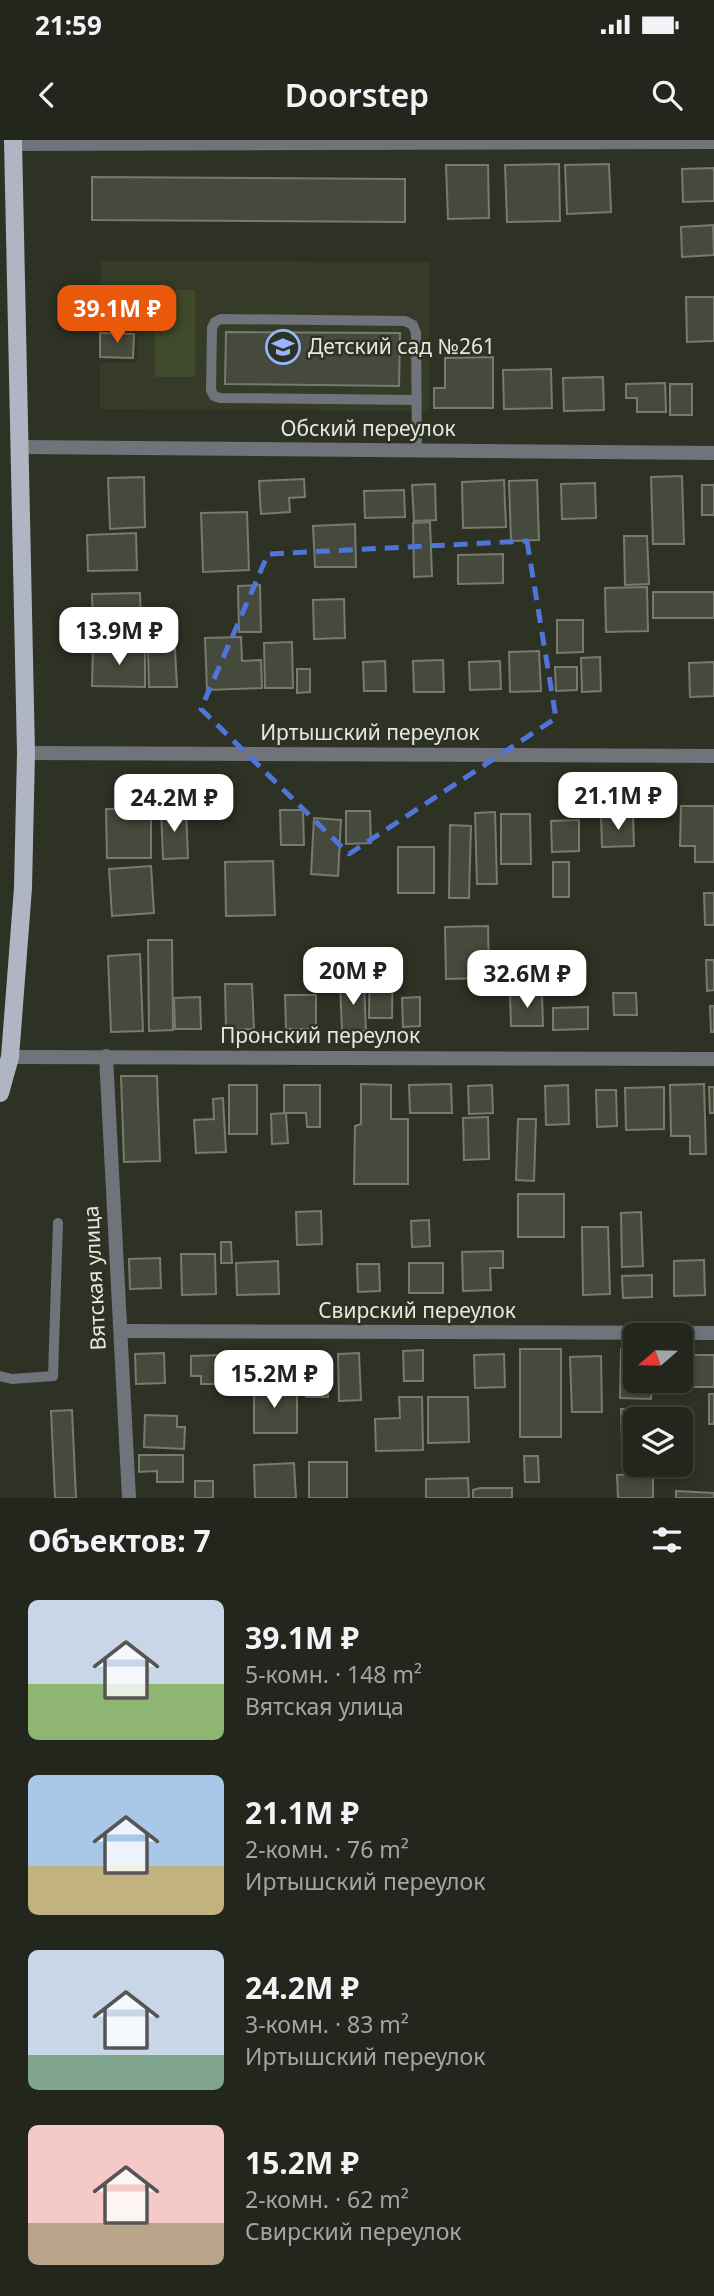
<!DOCTYPE html>
<html lang="ru">
<head>
<meta charset="utf-8">
<style>
  :root { --surface:#22261c; --page:#2a2e25; --text:#f1f3f6; --muted:#a2a5a3; --line:#3f433b; --accent:#ea580c }
  body { margin:0; font-family:"Noto Sans",sans-serif; background:var(--page); color:var(--text); height:100vh; display:flex; flex-direction:column; font-size:26px; white-space:nowrap }
  * { box-sizing:border-box; margin:0 }
  p { font-size:23px; color:var(--muted) }
  .icon { flex:none; width:38px; height:38px; fill:none; stroke:currentColor; stroke-width:2; stroke-linecap:round; stroke-linejoin:round }
  .map { position:relative; height:1358px; overflow:hidden }
  .drawer { display:flex; flex-direction:column; background:var(--surface); flex:1 }
  .drawer>* { flex:none }
  .needle { width:46px; rotate:250deg }
  .buttons { position:absolute; left:623px; top:1183px; display:grid; gap:14px }
  .buttons a { display:grid; place-items:center; width:70px; height:70px; border-radius:10px; background:var(--surface); box-shadow:0 4px 10px #0003,0 0 0 2px var(--line); font-size:35px }
  .price { position:absolute; translate:-50% -60px; padding:0 16px; border-radius:14px; background:#fff; color:#222; font-size:23px; line-height:46px; filter:drop-shadow(0 2px 4px #0008) }
  .price::after { content:''; position:absolute; left:50%; top:42px; width:21px; height:16px; margin-left:-10px; background:inherit; clip-path:polygon(0 0,100% 0,50% 100%) }
  .price.active { background:var(--accent); color:#fff }
  ul { padding:0; list-style:none }
  li { display:flex; align-items:center; gap:21px; height:175px; padding:0 28px }
  li span { display:grid; place-items:center; flex:none; width:196px; height:140px; border-radius:10px; color:#555 }
  li>.icon { margin-inline-start:auto }
  span .icon { width:84px; height:84px; fill:#fffc; stroke-width:1 }
  li b { font-size:30px }
  h2 { display:flex; justify-content:space-between; align-items:center; height:84px; padding:0 28px; font-size:30px }
  .status { display:flex; justify-content:space-between; align-items:center; height:49px; padding:0 35px; background:var(--surface); direction:ltr }
  .status svg { height:19px; fill:currentColor }
  header { display:flex; justify-content:space-between; align-items:center; height:91px; padding:0 28px; background:var(--surface); font-size:32px; font-weight:600 }
  .map>svg:first-child { display:block }
</style>
</head>
<body>
<div class="status"><b>21:59</b><svg viewBox="0 0 49 12"><path d="M0 12V9h3v3zM5 12V6h3v6zM10 12V3h3v9zM15 12V0h3v12zM26 1h20v11H26zM47 4h2v5h-2z"/></svg></div>
<header><svg class="icon" aria-label="back" viewBox="0 0 24 24"><path d="M15 5l-7 7 7 7"/></svg>Doorstep<svg class="icon" aria-label="search" viewBox="0 0 24 24"><circle cx="10" cy="10" r="6"/><path d="M15 15l6 6"/></svg></header>
<div class="map">
<svg width="714" height="1358" viewBox="0 0 714 1358">
  <rect width="100%" height="100%" fill="#2e3225"/>
  <polygon fill="#353b28" points="101,121 429,122 429,271 100,269 100,223 137,223 137,190 100,190"/>
  <rect fill="#40492a" x="155" y="150" width="40" height="87"/>
  <g fill="#464a3c" stroke="#767b6c" stroke-width="2">
    <polygon points="559,24 560,81 507,82 505,25"/>
    <polygon points="609,24 611,72 567,74 565,25"/>
    <polygon points="446,25 488,25 489,78 448,79"/>
    <polygon points="714,28 714,61 683,62 682,29"/>
    <polygon points="92,37 405,39 405,82 92,80"/>
    <polygon points="713,85 714,115 682,117 681,87"/>
    <polygon points="686,157 714,157 714,201 687,202"/>
    <polygon points="226,192 400,193 399,246 225,244"/>
    <polygon points="100,193 134,194 133,218 100,217"/>
    <polygon points="493,217 493,268 434,268 434,248 445,248 445,218"/>
    <polygon points="551,229 552,268 504,269 503,230"/>
    <polygon points="603,237 604,270 564,271 563,238"/>
    <polygon points="665,243 666,272 637,272 637,258 626,258 626,244"/>
    <rect x="670" y="244" width="22" height="31"/>
    <polygon points="682,336 684,404 653,404 651,337"/>
    <polygon points="144,337 145,387 110,389 108,338"/>
    <polygon points="304,339 305,357 289,358 290,372 261,374 259,341"/>
    <polygon points="504,340 506,387 463,388 462,342"/>
    <polygon points="537,340 539,400 511,401 509,341"/>
    <polygon points="595,343 596,378 562,379 561,344"/>
    <polygon points="435,344 436,380 414,381 412,345"/>
    <rect x="702" y="345" width="12" height="30"/>
    <polygon points="404,350 405,377 365,378 364,351"/>
    <polygon points="247,372 249,430 203,432 201,373"/>
    <polygon points="430,382 432,436 414,437 413,383"/>
    <polygon points="355,384 356,427 315,427 313,386"/>
    <polygon points="136,393 137,430 88,431 87,395"/>
    <polygon points="624,396 647,396 649,444 625,445"/>
    <polygon points="503,414 503,443 458,444 458,415"/>
    <polygon points="260,445 261,492 239,492 238,446"/>
    <polygon points="647,447 648,491 606,492 605,448"/>
    <rect x="653" y="452" width="61" height="26"/>
    <polygon points="140,453 141,485 93,486 92,454"/>
    <polygon points="344,459 345,498 314,499 313,460"/>
    <polygon points="557,480 583,480 583,512 557,513"/>
    <polygon points="241,497 242,521 261,520 262,548 207,550 205,498"/>
    <polygon points="292,502 293,548 265,548 264,503"/>
    <polygon points="93,507 145,508 145,547 92,546"/>
    <polygon points="175,509 177,547 149,547 148,510"/>
    <polygon points="539,511 541,551 510,552 509,512"/>
    <polygon points="600,517 601,551 582,552 581,518"/>
    <polygon points="443,520 444,552 414,552 413,521"/>
    <polygon points="385,521 386,551 364,551 363,522"/>
    <polygon points="500,521 501,549 470,550 469,522"/>
    <polygon points="714,522 714,556 690,557 689,523"/>
    <polygon points="555,527 577,527 577,550 556,551"/>
    <polygon points="297,529 310,529 310,552 297,553"/>
    <polygon points="681,666 714,666 714,722 695,722 695,706 680,706"/>
    <polygon points="106,669 151,669 151,718 107,718"/>
    <polygon points="186,669 188,718 163,719 161,670"/>
    <polygon points="280,670 303,670 304,705 281,705"/>
    <polygon points="346,671 370,671 371,703 346,704"/>
    <polygon points="495,672 497,744 477,744 475,673"/>
    <polygon points="501,674 530,674 531,724 501,724"/>
    <polygon points="633,676 634,706 602,707 601,677"/>
    <polygon points="314,678 341,680 338,736 311,734"/>
    <polygon points="579,680 579,711 552,712 551,681"/>
    <polygon points="450,685 471,686 469,758 449,758"/>
    <rect x="398" y="707" width="36" height="46"/>
    <polygon points="273,721 275,775 226,776 225,722"/>
    <rect x="553" y="722" width="16" height="35"/>
    <polygon points="151,726 154,773 112,776 109,729"/>
    <polygon points="704,753 714,753 714,785 705,785"/>
    <polygon points="488,786 489,838 446,839 445,787"/>
    <polygon points="148,800 172,800 173,890 149,891"/>
    <polygon points="370,808 393,808 392,878 369,878"/>
    <polygon points="140,814 143,891 111,892 108,816"/>
    <polygon points="706,820 714,820 714,850 707,851"/>
    <polygon points="364,843 366,891 342,891 340,844"/>
    <polygon points="225,844 252,844 254,889 226,889"/>
    <polygon points="613,853 636,853 637,875 614,875"/>
    <polygon points="542,854 543,886 511,886 510,855"/>
    <polygon points="285,855 316,855 316,889 286,889"/>
    <polygon points="200,857 201,889 175,889 174,858"/>
    <polygon points="420,857 420,886 403,887 402,858"/>
    <polygon points="710,866 714,866 714,892 711,892"/>
    <polygon points="588,867 588,889 553,890 553,868"/>
    <polygon points="121,936 157,936 160,1021 124,1022"/>
    <polygon points="361,944 391,945 391,979 408,979 408,1044 354,1044 355,986 361,984"/>
    <polygon points="451,944 452,973 410,973 409,945"/>
    <polygon points="704,944 706,1014 690,1014 690,996 671,996 670,945"/>
    <rect x="229" y="945" width="28" height="49"/>
    <polygon points="284,945 320,945 320,987 307,987 306,973 284,973"/>
    <polygon points="492,945 493,973 469,974 468,946"/>
    <polygon points="568,945 569,984 546,985 545,946"/>
    <polygon points="664,947 664,989 626,990 625,948"/>
    <polygon points="709,947 714,947 714,973 710,973"/>
    <polygon points="596,950 616,950 617,986 597,987"/>
    <polygon points="223,958 226,1012 196,1013 194,980 214,979 213,959"/>
    <polygon points="286,973 288,1003 272,1004 271,974"/>
    <polygon points="488,977 489,1019 464,1020 463,978"/>
    <polygon points="518,979 536,979 534,1041 516,1040"/>
    <rect x="518" y="1054" width="46" height="43"/>
    <polygon points="321,1071 322,1104 297,1105 296,1072"/>
    <polygon points="641,1072 643,1126 622,1127 621,1073"/>
    <polygon points="429,1080 430,1106 412,1107 411,1081"/>
    <polygon points="582,1087 608,1087 610,1154 583,1155"/>
    <polygon points="221,1102 231,1102 232,1123 221,1123"/>
    <polygon points="503,1111 503,1128 490,1128 491,1150 463,1151 462,1112"/>
    <polygon points="181,1114 215,1114 216,1154 182,1155"/>
    <polygon points="160,1118 161,1148 130,1149 129,1119"/>
    <polygon points="704,1120 705,1155 674,1156 674,1121"/>
    <polygon points="278,1121 279,1154 237,1155 236,1123"/>
    <rect x="409" y="1123" width="34" height="30"/>
    <polygon points="357,1124 379,1124 380,1151 358,1152"/>
    <polygon points="652,1135 652,1157 623,1158 622,1136"/>
    <rect x="520" y="1209" width="41" height="88"/>
    <polygon points="621,1209 635,1210 635,1241 652,1241 651,1259 620,1258"/>
    <polygon points="423,1210 423,1241 404,1241 403,1211"/>
    <polygon points="164,1213 165,1243 136,1244 135,1214"/>
    <polygon points="242,1213 265,1213 264,1242 241,1242"/>
    <polygon points="359,1213 361,1260 339,1261 338,1214"/>
    <rect x="282" y="1214" width="21" height="27"/>
    <polygon points="504,1214 505,1247 475,1248 474,1215"/>
    <polygon points="221,1215 221,1244 201,1244 201,1236 191,1236 191,1216"/>
    <polygon points="681,1215 714,1215 714,1247 676,1247 676,1241 681,1241"/>
    <polygon points="601,1216 602,1272 572,1272 570,1217"/>
    <polygon points="327,1217 328,1257 306,1257 304,1218"/>
    <polygon points="254,1244 280,1244 280,1255 297,1255 297,1293 254,1293"/>
    <rect x="709" y="1254" width="5" height="30"/>
    <polygon points="399,1257 422,1257 423,1310 376,1311 375,1279 400,1278"/>
    <polygon points="428,1257 468,1257 469,1302 428,1303"/>
    <polygon points="621,1269 643,1269 643,1279 635,1279 635,1305 622,1305"/>
    <polygon points="72,1270 76,1358 55,1358 51,1271"/>
    <polygon points="145,1275 177,1276 177,1287 185,1287 184,1309 144,1307"/>
    <polygon points="139,1315 183,1315 183,1342 157,1342 157,1331 139,1332"/>
    <polygon points="524,1316 538,1316 539,1342 525,1342"/>
    <rect x="309" y="1322" width="38" height="36"/>
    <polygon points="294,1323 296,1358 255,1358 254,1325"/>
    <polygon points="653,1333 653,1358 618,1358 617,1335"/>
    <polygon points="468,1338 469,1358 426,1358 426,1339"/>
    <rect x="195" y="1341" width="18" height="17"/>
    <polygon points="480,1348 512,1348 512,1358 473,1358 473,1350"/>
    <polygon points="676,1351 714,1353 714,1358 676,1358"/>
  </g>
  <g fill="none" stroke-linecap="round" stroke-linejoin="round">
    <g stroke="#707379" stroke-width="10">
      <polyline points="417,260 220,258 214,256 211,250 212,188 215,182 221,179 405,181 413,185 416,193 417,310"/>
      <polyline points="0,1236 12,1239 53,1236 58,1083"/>
    </g>
    <g stroke="#707379" stroke-width="14">
      <polyline points="13,4 714,2"/>
      <polyline points="21,307 714,313"/>
      <polyline points="26,613 714,616"/>
      <polyline points="106,916 129,1358"/>
      <polyline points="10,917 714,919"/>
      <polyline points="121,1191 714,1193"/>
    </g>
    <polyline stroke="#b0b5c3" stroke-width="18" points="0,953 10,917 23,748 26,613 13,0"/>
  </g>
  <path fill="none" stroke="#4f74da" stroke-width="5" stroke-dasharray="14 9" stroke-linejoin="round" d="M527 401 556 578 349 714 201 569 268 414Z"/>
  <defs>
    <g id="school-ring" transform="scale(1.75)"><circle r="9.5" fill="#2e3225" stroke="#99b5fd" stroke-width="1.5"/><path d="M0-5L7-2L0 1L-7-2ZM-4 1L0 2.5L4 1V4Q0 6-4 4Z" fill="#99b5fd"/></g>
  </defs>
  <g fill-rule="evenodd">
    <use href="#school-ring" x="283" y="207"/>
  </g>
  <g text-anchor="middle" stroke-width="5" stroke-linejoin="round" paint-order="stroke">
    <g font-size="21" fill="#e4e8df" stroke="#2e3225" text-anchor="start">
      <text x="308" y="214">Детский сад №261</text>
    </g>
    <g font-size="21" fill="#e4e8df" stroke="#2e3225">
      <text x="368" y="296">Обский переулок</text>
      <text x="370" y="600">Иртышский переулок</text>
      <text x="320" y="903">Пронский переулок</text>
      <text transform="translate(95 1138) rotate(-93)" y="7">Вятская улица</text>
      <text x="417" y="1178">Свирский переулок</text>
    </g>
  </g>
</svg>
<div class="buttons">
<a><svg class="needle" viewBox="-14 -14 28 28"><path d="M0-13l5 13h-10z" fill="#e53935"/><path d="M0 13l5-13h-10z" fill="#a2a5a3"/></svg></a>
<a><svg class="icon" aria-label="layers" viewBox="0 0 24 24"><path d="M12 4l9 5-9 5-9-5zM3 14l9 5 9-5"/></svg></a>
</div>
<b class="price active" style="left:117px;top:205px">39.1M ₽</b>
<b class="price" style="left:119px;top:527px">13.9M ₽</b>
<b class="price" style="left:618px;top:692px">21.1M ₽</b>
<b class="price" style="left:174px;top:694px">24.2M ₽</b>
<b class="price" style="left:353px;top:867px">20M ₽</b>
<b class="price" style="left:527px;top:870px">32.6M ₽</b>
<b class="price" style="left:274px;top:1270px">15.2M ₽</b>
</div>
<section class="drawer">
<h2>Объектов: 7<svg class="icon" aria-label="filters" viewBox="0 0 24 24"><path d="M4 7h16M4 17h16"/><circle cx="9" cy="7" r="2"/><circle cx="15" cy="17" r="2"/></svg></h2>
<ul>
<li><span style="background:linear-gradient(#c9d6e8 60%,#8fb573 0)"><svg class="icon" aria-label="home" viewBox="0 0 24 24"><path d="M3 11l9-7 9 7M6 9v11h12V9"/></svg></span><div><b>39.1M ₽</b><p>5-комн. · 148 m²</p><p>Вятская улица</p></div></li>
<li><span style="background:linear-gradient(#a9c7e8 65%,#c2b280 0)"><svg class="icon" aria-label="home" viewBox="0 0 24 24"><path d="M3 11l9-7 9 7M6 9v11h12V9"/></svg></span><div><b>21.1M ₽</b><p>2-комн. · 76 m²</p><p>Иртышский переулок</p></div></li>
<li><span style="background:linear-gradient(#c9d6e8 75%,#7fa58c 0)"><svg class="icon" aria-label="home" viewBox="0 0 24 24"><path d="M3 11l9-7 9 7M6 9v11h12V9"/></svg></span><div><b>24.2M ₽</b><p>3-комн. · 83 m²</p><p>Иртышский переулок</p></div></li>
<li><span style="background:linear-gradient(#f6c9c9 70%,#b9a48a 0)"><svg class="icon" aria-label="home" viewBox="0 0 24 24"><path d="M3 11l9-7 9 7M6 9v11h12V9"/></svg></span><div><b>15.2M ₽</b><p>2-комн. · 62 m²</p><p>Свирский переулок</p></div></li>
</ul>
</section>
</body>
</html>
